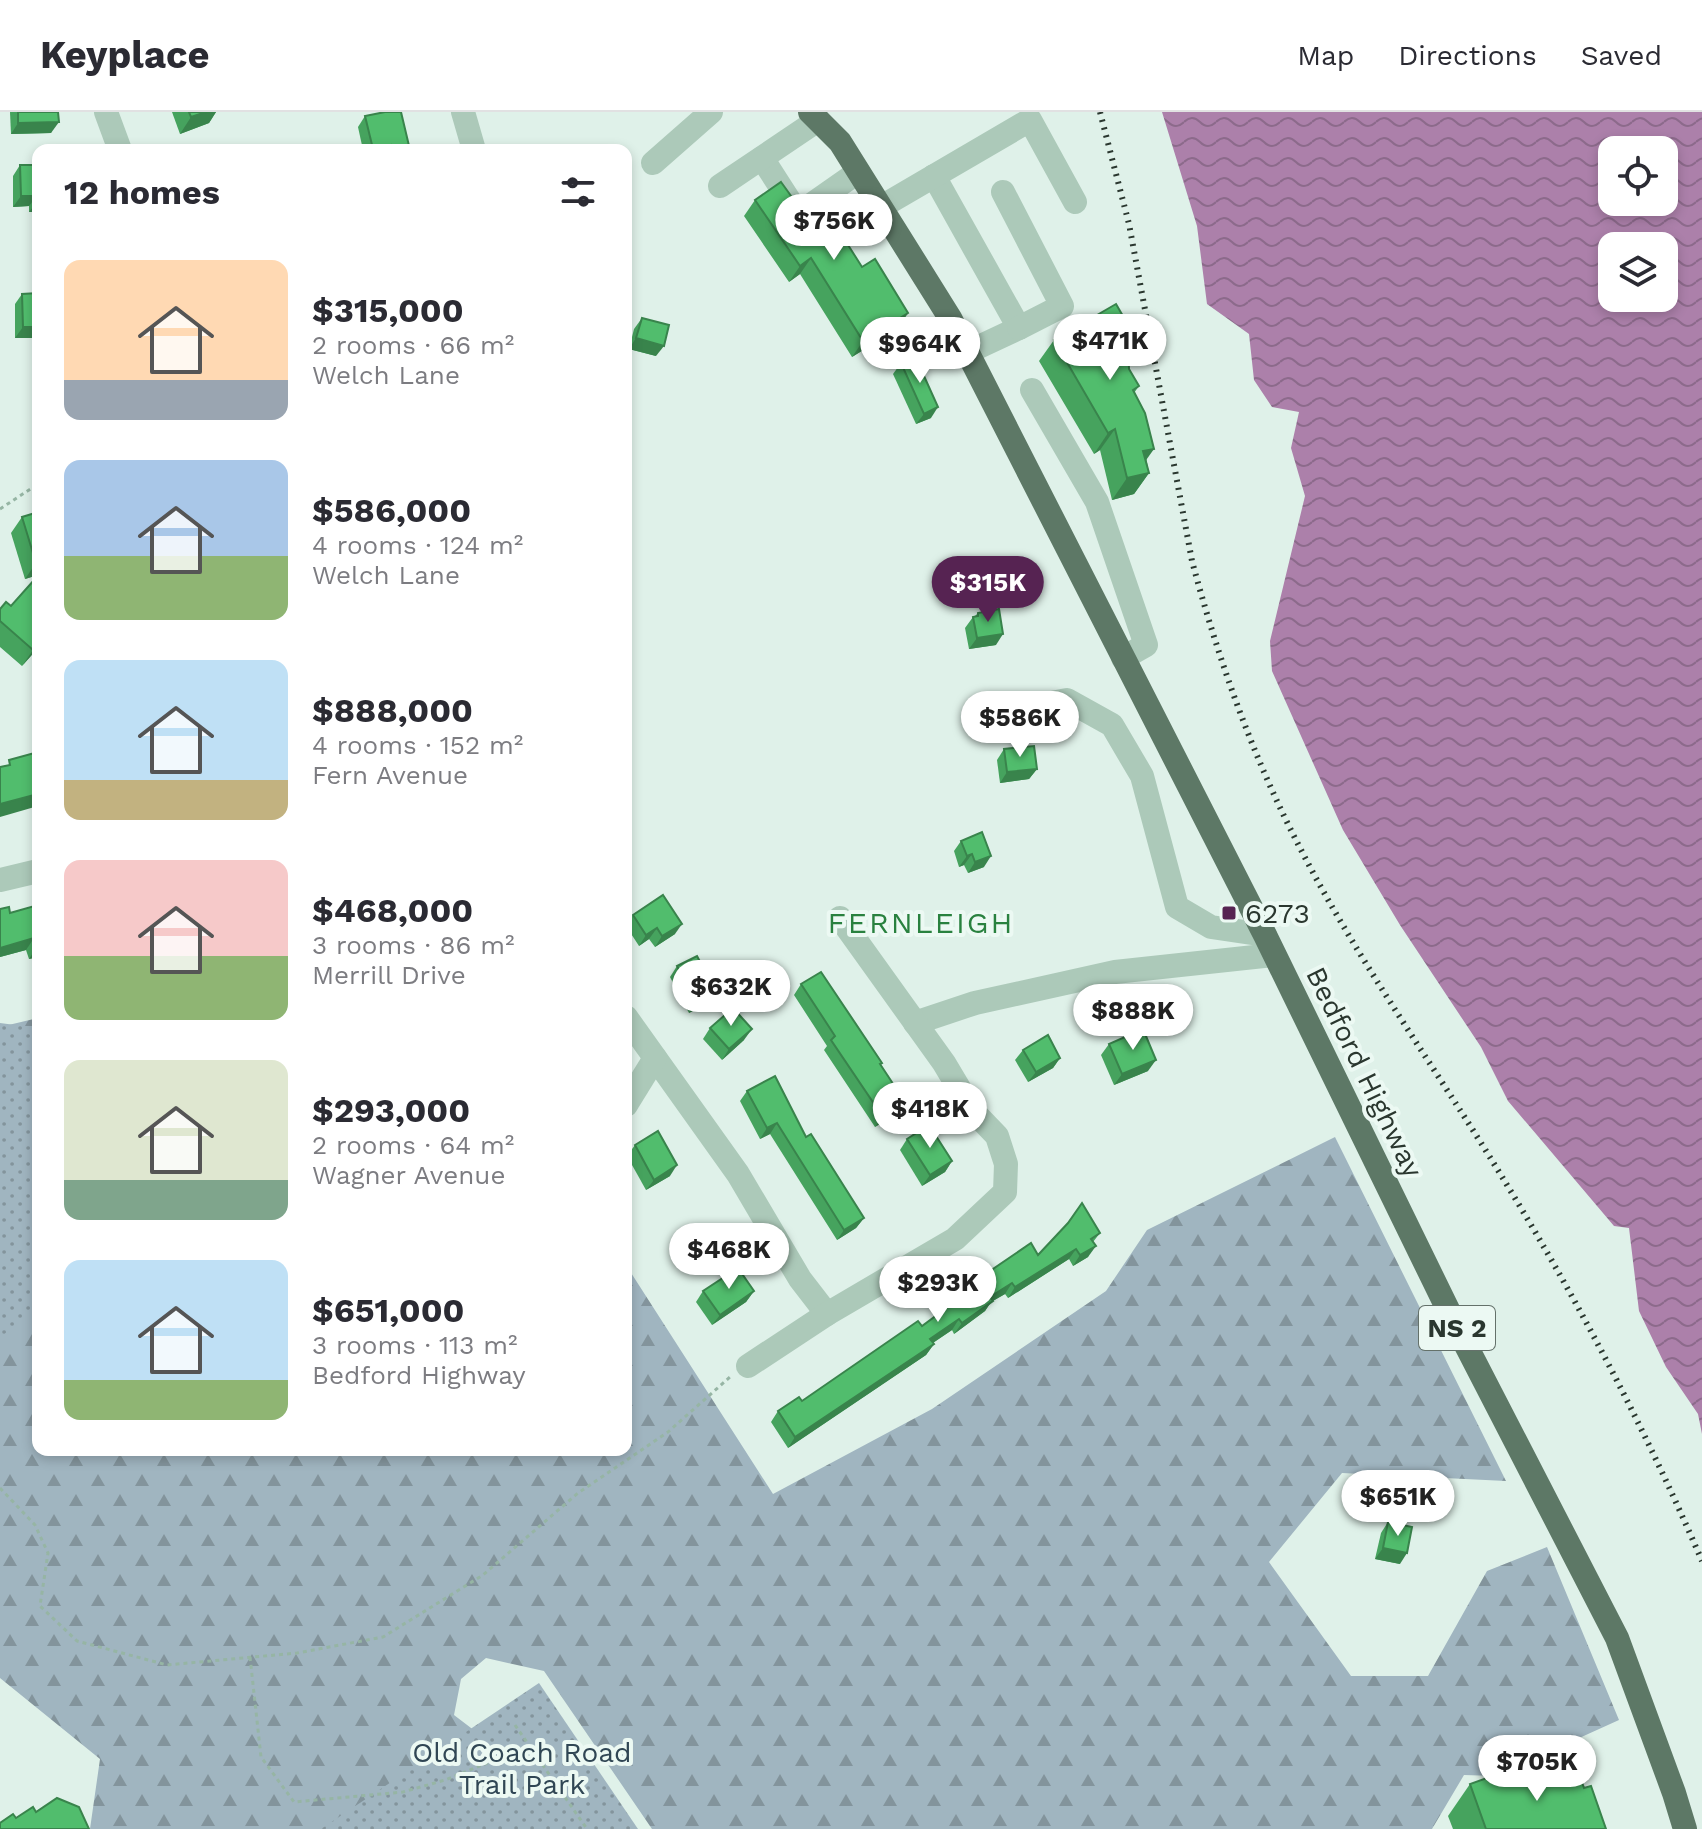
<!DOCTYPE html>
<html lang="en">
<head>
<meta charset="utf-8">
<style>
  :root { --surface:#fff; --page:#f2f2f3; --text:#2b2b33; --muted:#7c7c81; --line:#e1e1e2; --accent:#562352 }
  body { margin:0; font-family:"Work Sans",sans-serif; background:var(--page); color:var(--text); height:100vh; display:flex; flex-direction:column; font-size:30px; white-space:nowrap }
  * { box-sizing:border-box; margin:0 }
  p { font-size:26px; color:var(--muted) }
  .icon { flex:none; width:44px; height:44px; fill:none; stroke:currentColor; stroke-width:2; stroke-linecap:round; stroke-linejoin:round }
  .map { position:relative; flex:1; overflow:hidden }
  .details { position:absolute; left:32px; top:32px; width:600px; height:1312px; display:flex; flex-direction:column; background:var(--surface); border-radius:16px; box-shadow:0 4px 12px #0003 }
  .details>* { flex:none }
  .controls { position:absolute; left:1598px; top:24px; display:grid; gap:16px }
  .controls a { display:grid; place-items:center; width:80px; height:80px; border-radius:16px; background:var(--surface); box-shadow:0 4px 12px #0003; font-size:40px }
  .price { position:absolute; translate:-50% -68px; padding:0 18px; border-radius:28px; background:#fff; color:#222; font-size:26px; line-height:52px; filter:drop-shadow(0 2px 4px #0008) }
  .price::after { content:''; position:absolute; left:50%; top:48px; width:24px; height:18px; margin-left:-12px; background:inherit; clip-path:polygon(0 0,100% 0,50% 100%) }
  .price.current { background:var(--accent); color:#fff }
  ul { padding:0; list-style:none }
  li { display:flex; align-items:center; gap:24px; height:200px; padding:0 32px }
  li span { display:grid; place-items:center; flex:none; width:224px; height:160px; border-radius:16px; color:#555 }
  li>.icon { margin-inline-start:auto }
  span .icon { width:96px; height:96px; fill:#fffc; stroke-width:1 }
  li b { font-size:34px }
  h2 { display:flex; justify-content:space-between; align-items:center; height:96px; padding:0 32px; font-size:34px }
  header { display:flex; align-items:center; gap:48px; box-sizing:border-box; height:112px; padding:0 40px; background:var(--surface); border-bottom:2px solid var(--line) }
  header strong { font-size:38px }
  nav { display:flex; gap:44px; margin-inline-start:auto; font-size:28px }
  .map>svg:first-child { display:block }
</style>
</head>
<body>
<header>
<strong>Keyplace</strong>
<nav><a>Map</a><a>Directions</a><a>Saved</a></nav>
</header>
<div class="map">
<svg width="1702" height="1717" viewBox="0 0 1702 1717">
  <defs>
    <pattern id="forest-firs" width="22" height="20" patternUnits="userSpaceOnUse" patternTransform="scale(2)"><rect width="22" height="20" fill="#a0b5c0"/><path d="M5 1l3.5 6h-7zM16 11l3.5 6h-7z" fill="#83949c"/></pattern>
    <pattern id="park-dots" width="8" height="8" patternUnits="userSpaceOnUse" patternTransform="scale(2)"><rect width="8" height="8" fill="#a0b5c0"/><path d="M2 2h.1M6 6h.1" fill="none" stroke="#83949c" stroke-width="1.8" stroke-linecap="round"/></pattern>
    <pattern id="water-waves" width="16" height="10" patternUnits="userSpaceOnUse" patternTransform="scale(2)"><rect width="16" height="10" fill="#ac80aa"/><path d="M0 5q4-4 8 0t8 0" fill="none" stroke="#8c6a8b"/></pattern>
  </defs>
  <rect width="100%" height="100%" fill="#dff1e9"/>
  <polygon fill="url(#forest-firs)" points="38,906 38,1338 626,1338 626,1153 773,1382 932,1297 1106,1179 1147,1118 1335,1025 1506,1369 1342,1361 1269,1450 1351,1564 1428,1564 1487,1459 1547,1435 1619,1608 1495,1664 1464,1663 1432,1717 652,1717 544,1559 486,1546 461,1567 454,1603 526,1658 476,1717 90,1717 100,1647 0,1566 0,915"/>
  <g fill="url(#park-dots)">
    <polygon points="0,911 38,916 38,1200 0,1225"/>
    <polygon points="539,1571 638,1717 321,1717"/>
  </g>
  <path fill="url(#water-waves)" fill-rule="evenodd" d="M1162 0H1702V1322L1698 1302 1666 1255 1639 1199 1629 1116 1614 1114 1508 989 1481 935 1400 813 1343 718 1272 559 1270 529 1305 384 1291 336 1299 300 1272 295 1254 268 1249 222 1207 192 1197 114ZM1612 38H1664V90H1612ZM1612 134H1664V186H1612Z"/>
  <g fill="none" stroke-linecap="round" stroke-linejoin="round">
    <g stroke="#96b5a4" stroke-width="3" stroke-dasharray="4 4" stroke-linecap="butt">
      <polyline points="0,397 38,372"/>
      <polyline points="0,1376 35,1413 48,1441 40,1494 77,1529 167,1553 297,1541 383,1525 483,1463 578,1381 668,1320 730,1265"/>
      <polyline points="250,1545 261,1645 294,1690 403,1680 445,1668 487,1651 540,1648"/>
      <polyline points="515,1613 587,1717"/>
    </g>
    <g stroke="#acc9b9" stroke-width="24">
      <polyline points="106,0 120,38"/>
      <polyline points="463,0 474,38"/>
      <polyline points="762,46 798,102 858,60"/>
      <polyline points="653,51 711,0"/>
      <polyline points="934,64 1019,216 968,240"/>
      <polyline points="720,74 818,8"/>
      <polyline points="1003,80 1062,194 1019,216"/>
      <polyline points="881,95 1030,8 1075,90"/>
      <polyline points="1032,278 1097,390 1146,533 1123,546"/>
      <polyline points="1024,609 1036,594 1067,588 1112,613 1142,664 1177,795 1211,815 1265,823"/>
      <polyline points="0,768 38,759"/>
      <polyline points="626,905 738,1062 800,1167 827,1202"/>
      <polyline points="915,911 975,891 1115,860 1273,843"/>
      <polyline points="626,993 655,946"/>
      <polyline points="748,1254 827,1202 955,1127 1005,1080 1006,1052 997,1024 972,998 944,951 840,806"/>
    </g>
    <polyline stroke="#5d7866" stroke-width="24" points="810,0 840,30 950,206 1265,823 1455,1212 1617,1526 1674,1681 1685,1717"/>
    <path stroke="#2a372f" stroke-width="6" stroke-dasharray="2 6" stroke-linecap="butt" d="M1100 0 1129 112 1192 449C1218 546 1252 643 1298 732 1358 850 1438 959 1507 1073 1581 1194 1646 1319 1702 1449"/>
  </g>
  <g fill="#46a35e">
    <polygon points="10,0 58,0 51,21 11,22"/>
    <polygon points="172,0 216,0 209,11 180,22"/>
    <polygon points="365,4 410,38 363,38 358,15"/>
    <polygon points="20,53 38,53 38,100 29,100 29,94 13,95 13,64"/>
    <polygon points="755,88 848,121 844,127 862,155 908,201 897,217 852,245 800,162 789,170 744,104"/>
    <polygon points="38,181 38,226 15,226 15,192 22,182"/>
    <polygon points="642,206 656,244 629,237 634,217"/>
    <polygon points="1054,228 1128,234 1129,257 1139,274 1134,281 1149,361 1134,382 1112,388 1100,338 1094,342 1039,249"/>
    <polygon points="901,251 931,306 916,312 893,262"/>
    <polygon points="38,400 38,463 25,467 11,421 22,405"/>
    <polygon points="38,470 38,536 22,554 0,535 0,497 11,494"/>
    <polygon points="978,501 996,533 969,537 965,516 973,505 975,504"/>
    <polygon points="1004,637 1037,657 1029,667 1000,671 997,648"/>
    <polygon points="961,729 984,755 968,761 964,753 959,755 954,739"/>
    <polygon points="38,793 38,845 29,847 26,838 0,845 0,797 10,801"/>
    <polygon points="633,803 675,822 655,835 649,827 639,834 626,814 626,812"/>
    <polygon points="677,854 708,891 689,901 670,865"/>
    <polygon points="801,872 881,953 897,1001 875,1015 824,938 827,934 794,883"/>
    <polygon points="710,916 744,928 722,948 703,927"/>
    <polygon points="1109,932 1148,959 1114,973 1101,943"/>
    <polygon points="1023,938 1060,946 1053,956 1028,970 1015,948"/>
    <polygon points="747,979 806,1025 864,1106 856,1116 837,1128 770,1022 760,1027 740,989"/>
    <polygon points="907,1027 952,1049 945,1060 922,1074 900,1038"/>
    <polygon points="635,1033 670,1064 646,1078 627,1044"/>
    <polygon points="1100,1121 1093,1130 1088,1145 1073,1154 1069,1147 1008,1186 1005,1182 991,1190 985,1199 954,1222 952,1218 933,1231 934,1232 926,1243 788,1336 771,1310 778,1299 802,1289 922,1214 939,1201 938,1199 946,1189 1038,1143"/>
    <polygon points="727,1125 757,1132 750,1143 732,1154 720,1136"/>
    <polygon points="703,1179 754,1179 746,1190 712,1213 696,1190"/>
    <polygon points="1388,1410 1400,1452 1375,1447 1381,1421"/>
    <polygon points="1470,1672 1584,1676 1606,1717 1453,1717 1448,1704"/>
  </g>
  <g fill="#39844c">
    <polygon points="206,0 216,0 209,11 180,22 191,5"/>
    <polygon points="59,10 51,21 11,22 18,11"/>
    <polygon points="391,33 387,38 372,38 373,37"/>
    <polygon points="21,84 37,84 29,94 13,95"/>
    <polygon points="37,90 38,90 38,100 29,100"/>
    <polygon points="811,146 800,162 789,170 800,154"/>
    <polygon points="908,201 897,217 852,245 863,229"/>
    <polygon points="23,215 38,215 38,226 15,226"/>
    <polygon points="636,226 664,234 656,244 629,237"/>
    <polygon points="938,295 931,306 916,312 924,302"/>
    <polygon points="1115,317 1100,338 1094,342 1108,321"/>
    <polygon points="1154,337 1139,358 1143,339"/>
    <polygon points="1149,361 1134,382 1112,388 1127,366"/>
    <polygon points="36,451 38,451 38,463 25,467"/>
    <polygon points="1003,522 996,533 969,537 977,526"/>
    <polygon points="38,533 38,536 22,554 33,538"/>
    <polygon points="1037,657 1029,667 1000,671 1007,660"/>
    <polygon points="38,682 38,694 0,705 0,692"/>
    <polygon points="972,742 964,753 959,755 967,744"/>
    <polygon points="991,744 984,755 968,761 975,750"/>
    <polygon points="682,812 675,822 655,835 662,824"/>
    <polygon points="657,816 649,827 639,834 646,823"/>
    <polygon points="34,826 26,838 0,845 0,836"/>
    <polygon points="37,835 38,835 38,845 29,847"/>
    <polygon points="716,880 708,891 689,901 696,890"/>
    <polygon points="752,917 744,928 722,948 729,937"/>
    <polygon points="1060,946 1053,956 1028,970 1036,960"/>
    <polygon points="1156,948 1148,959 1114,973 1122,962"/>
    <polygon points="905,990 897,1001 875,1015 883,1005"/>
    <polygon points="777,1011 770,1022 760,1027 767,1016"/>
    <polygon points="952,1049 945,1060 922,1074 930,1063"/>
    <polygon points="677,1053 670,1064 646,1078 654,1068"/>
    <polygon points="864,1106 856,1116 837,1128 844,1118"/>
    <polygon points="757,1132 750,1143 732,1154 740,1144"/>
    <polygon points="1096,1134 1088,1145 1073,1154 1080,1143"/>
    <polygon points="1076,1137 1069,1147 1008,1186 1015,1175"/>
    <polygon points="1012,1171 1005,1182 991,1190 985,1199 954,1222 962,1211 990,1185"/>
    <polygon points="754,1179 746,1190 712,1213 720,1203"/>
    <polygon points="959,1207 952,1218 922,1238 930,1227"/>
    <polygon points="934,1232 926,1243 788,1336 795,1325"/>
    <polygon points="1383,1436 1407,1441 1400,1452 1375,1447"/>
  </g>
  <g fill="#51bd6d" stroke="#39844c" stroke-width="2">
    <polygon points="18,0 58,0 59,10 18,11"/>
    <polygon points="189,0 206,0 191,5"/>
    <polygon points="385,0 401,0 410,38 392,38 391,33 373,37 365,4"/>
    <polygon points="20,53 38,53 38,90 37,90 37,84 21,84"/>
    <polygon points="781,70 807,106 828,91 848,121 843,125 862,155 875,147 908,201 863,229 811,146 800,154 755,88"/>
    <polygon points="38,181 38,215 23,215 22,182"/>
    <polygon points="1116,192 1135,225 1128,229 1129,257 1139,274 1133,278 1145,301 1154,337 1143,339 1149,361 1127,366 1115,317 1108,321 1054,228"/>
    <polygon points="642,206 669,213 664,234 636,226"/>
    <polygon points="915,244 938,295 924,302 901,251"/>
    <polygon points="38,400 38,451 36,451 22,405"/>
    <polygon points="35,467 38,470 38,533 33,538 0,509 0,497 6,490 11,494"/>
    <polygon points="999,497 1003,522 977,526 973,505 978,504 978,501"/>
    <polygon points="1034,634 1037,657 1007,660 1004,637"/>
    <polygon points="38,640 38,682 0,692 0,655 10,653 9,648"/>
    <polygon points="982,720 991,744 975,750 972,742 967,744 961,729"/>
    <polygon points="663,783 682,812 662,824 657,816 646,823 633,803"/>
    <polygon points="38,793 38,835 37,835 34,826 0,836 0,797 9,795 10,801"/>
    <polygon points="697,844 716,880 696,890 677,854"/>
    <polygon points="821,860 882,951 880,952 905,990 883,1005 831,928 835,924 801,872"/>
    <polygon points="733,896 752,917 729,937 710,916"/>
    <polygon points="1143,917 1156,948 1122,962 1109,932"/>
    <polygon points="1048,923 1060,946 1036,960 1023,938"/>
    <polygon points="775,964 806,1025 811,1022 864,1106 844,1118 777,1011 767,1016 747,979"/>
    <polygon points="929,1013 952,1049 930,1063 907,1027"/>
    <polygon points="658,1019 677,1053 654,1068 635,1033"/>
    <polygon points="1082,1091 1100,1121 1091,1127 1096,1134 1080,1143 1076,1137 1015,1175 1012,1171 990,1185 993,1189 962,1211 959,1207 930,1227 934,1232 795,1325 778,1299 799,1285 802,1289 918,1209 922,1214 949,1194 946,1189 1031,1131 1038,1143 1068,1111"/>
    <polygon points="745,1114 757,1132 740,1144 727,1125"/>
    <polygon points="738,1156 754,1179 720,1203 703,1179"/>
    <polygon points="1388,1410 1412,1415 1407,1441 1383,1436"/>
    <polygon points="1521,1654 1527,1674 1577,1656 1584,1676 1591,1674 1606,1717 1486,1717 1470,1672"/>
    <polygon points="57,1686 79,1695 89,1717 0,1717 0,1711 13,1702 16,1706 33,1695 36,1700"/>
  </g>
  <rect fill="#562352" stroke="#ecf9f3" stroke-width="3" x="1221" y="793" width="16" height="16" rx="4"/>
  <g text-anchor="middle" stroke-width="8" stroke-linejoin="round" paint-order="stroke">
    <rect fill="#ecf9f3" stroke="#64716a" stroke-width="2" x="1419" y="1194" width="76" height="44" rx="6"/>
    <g font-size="26" font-weight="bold" fill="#2a372f">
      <text x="1457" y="1225">NS 2</text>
    </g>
    <g font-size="28" fill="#2a372f" stroke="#ecf9f3" text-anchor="start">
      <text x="1245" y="811">6273</text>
    </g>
    <g font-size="28" fill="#2a372f" stroke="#ecf9f3">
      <text transform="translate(1365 960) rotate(64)" y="10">Bedford Highway</text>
    </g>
    <g font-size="28" fill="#304654" stroke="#ecf9f3">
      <text x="522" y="1650">Old Coach Road<tspan x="522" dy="32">Trail Park</tspan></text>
    </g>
    <g font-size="30" letter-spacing="2" fill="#29813f" stroke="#ecf9f3">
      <text x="921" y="821">FERNLEIGH</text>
    </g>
  </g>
</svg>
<div class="controls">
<a><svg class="icon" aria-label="locate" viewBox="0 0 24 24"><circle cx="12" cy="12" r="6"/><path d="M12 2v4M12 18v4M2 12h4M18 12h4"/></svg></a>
<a><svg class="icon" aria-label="layers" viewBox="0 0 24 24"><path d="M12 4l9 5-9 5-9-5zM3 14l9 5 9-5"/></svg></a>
</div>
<b class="price" style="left:834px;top:150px">$756K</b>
<b class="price" style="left:1110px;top:270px">$471K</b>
<b class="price" style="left:920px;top:273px">$964K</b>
<b class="price current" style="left:988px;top:512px">$315K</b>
<b class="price" style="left:1020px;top:647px">$586K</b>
<b class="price" style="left:731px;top:916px">$632K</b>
<b class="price" style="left:1133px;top:940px">$888K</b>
<b class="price" style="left:930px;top:1038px">$418K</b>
<b class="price" style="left:729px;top:1179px">$468K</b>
<b class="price" style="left:938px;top:1212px">$293K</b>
<b class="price" style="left:1398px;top:1426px">$651K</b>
<b class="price" style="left:1537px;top:1691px">$705K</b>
<section class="details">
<h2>12 homes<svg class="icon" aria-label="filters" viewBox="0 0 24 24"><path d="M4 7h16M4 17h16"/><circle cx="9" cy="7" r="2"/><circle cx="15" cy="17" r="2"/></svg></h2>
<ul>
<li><span style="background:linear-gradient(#ffd9b3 75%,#9aa5b1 0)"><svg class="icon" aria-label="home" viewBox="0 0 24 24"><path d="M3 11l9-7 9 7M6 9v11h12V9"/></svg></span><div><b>$315,000</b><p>2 rooms · 66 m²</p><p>Welch Lane</p></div></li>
<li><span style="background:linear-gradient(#a9c7e8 60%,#8fb573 0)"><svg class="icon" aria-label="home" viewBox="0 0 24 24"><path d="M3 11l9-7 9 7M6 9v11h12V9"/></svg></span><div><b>$586,000</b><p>4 rooms · 124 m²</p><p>Welch Lane</p></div></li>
<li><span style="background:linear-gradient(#bfe0f5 75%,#c2b280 0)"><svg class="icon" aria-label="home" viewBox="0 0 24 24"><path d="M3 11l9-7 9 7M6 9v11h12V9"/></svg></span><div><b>$888,000</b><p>4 rooms · 152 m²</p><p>Fern Avenue</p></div></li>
<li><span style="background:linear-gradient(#f6c9c9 60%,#8fb573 0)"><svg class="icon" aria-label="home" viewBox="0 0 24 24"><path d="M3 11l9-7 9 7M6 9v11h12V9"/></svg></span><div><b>$468,000</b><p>3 rooms · 86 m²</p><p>Merrill Drive</p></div></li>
<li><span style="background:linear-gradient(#dfe7d0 75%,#7fa58c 0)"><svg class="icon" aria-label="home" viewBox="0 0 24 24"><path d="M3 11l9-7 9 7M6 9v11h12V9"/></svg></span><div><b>$293,000</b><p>2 rooms · 64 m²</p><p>Wagner Avenue</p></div></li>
<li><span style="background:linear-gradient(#bfe0f5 75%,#8fb573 0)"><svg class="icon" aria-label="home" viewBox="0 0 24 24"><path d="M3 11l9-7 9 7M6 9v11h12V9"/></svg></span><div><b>$651,000</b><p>3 rooms · 113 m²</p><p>Bedford Highway</p></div></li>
</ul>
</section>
</div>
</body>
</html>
